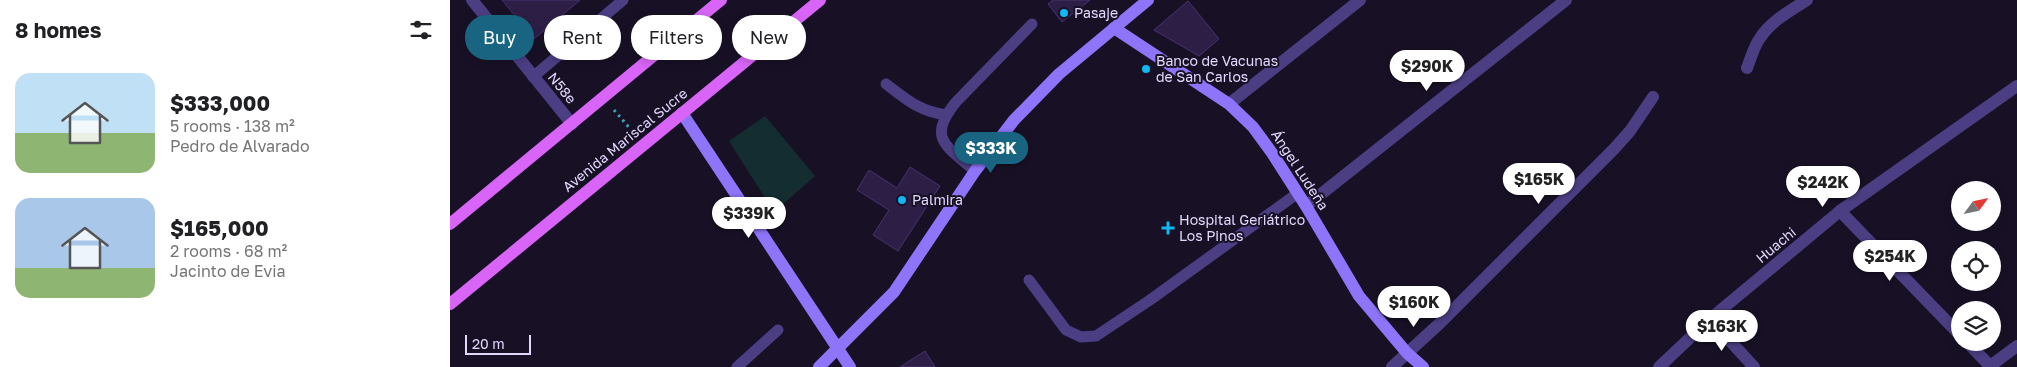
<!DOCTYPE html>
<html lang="en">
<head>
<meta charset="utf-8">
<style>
  :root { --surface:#fff; --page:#f6f6f6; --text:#202124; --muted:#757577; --accent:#186481 }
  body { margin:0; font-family:"Golos Text",sans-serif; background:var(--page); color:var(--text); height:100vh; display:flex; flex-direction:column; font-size:19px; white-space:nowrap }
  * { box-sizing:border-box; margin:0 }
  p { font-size:16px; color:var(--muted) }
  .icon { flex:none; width:28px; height:28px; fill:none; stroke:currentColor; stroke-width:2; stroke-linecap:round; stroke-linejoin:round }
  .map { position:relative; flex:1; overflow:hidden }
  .drawer { display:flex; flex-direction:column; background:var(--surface); width:450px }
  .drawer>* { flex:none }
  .banner { position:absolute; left:15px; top:15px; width:475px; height:45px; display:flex; gap:10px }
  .needle { width:32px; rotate:57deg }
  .controls { position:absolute; left:1501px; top:181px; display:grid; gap:10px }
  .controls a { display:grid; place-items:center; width:50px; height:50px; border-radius:50%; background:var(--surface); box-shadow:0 2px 8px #0003; font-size:25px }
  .scale { position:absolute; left:15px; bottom:12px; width:66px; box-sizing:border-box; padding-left:5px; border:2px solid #e2d8fd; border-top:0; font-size:14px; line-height:18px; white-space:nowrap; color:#e2d8fd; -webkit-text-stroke:4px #181126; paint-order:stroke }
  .price { position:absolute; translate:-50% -42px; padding:0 11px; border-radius:18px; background:#fff; color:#222; font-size:16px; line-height:32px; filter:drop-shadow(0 1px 2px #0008) }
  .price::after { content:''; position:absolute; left:50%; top:30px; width:15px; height:11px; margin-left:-8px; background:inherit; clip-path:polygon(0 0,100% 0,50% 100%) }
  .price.current { background:var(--accent); color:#fff }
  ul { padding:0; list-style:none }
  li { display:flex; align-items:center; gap:15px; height:125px; padding:0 15px }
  li span { display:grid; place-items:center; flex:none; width:140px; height:100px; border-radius:15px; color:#555 }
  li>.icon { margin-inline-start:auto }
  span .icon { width:60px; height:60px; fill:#fffc; stroke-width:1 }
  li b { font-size:21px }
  h2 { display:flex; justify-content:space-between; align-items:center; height:60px; padding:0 15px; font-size:21px }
  .pill { padding:0 18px; border-radius:22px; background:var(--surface); box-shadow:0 2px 8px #0003; font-size:18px; line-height:45px }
  .pill.current { background:var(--accent); color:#fff }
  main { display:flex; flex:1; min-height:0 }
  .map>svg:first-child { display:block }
</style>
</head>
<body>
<main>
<section class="drawer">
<h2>8 homes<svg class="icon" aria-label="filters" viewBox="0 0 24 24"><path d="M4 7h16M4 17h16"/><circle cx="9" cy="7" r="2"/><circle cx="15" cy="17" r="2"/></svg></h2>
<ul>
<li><span style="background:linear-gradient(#bfe0f5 60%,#8fb573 0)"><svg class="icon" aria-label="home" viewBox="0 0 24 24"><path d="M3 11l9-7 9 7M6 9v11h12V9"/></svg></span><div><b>$333,000</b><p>5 rooms · 138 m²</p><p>Pedro de Alvarado</p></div></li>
<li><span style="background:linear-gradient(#a9c7e8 70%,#8fb573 0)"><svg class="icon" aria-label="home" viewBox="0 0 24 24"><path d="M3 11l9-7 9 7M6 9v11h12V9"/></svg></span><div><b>$165,000</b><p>2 rooms · 68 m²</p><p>Jacinto de Evia</p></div></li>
</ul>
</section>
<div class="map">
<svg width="1567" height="367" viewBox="0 0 1567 367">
  <rect width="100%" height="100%" fill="#181126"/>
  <polygon fill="#142d30" points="315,116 365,176 324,212 279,141"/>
  <g fill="#2d1e46" stroke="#483171">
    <polygon points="52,0 130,0 84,39"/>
    <polygon points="603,0 640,0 612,22 598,4"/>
    <polygon points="738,1 769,39 749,56 704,30"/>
    <polygon points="460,167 490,186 448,251 423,235 439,210 407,190 419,170 447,188"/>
    <polygon points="475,351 485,367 450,367"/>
  </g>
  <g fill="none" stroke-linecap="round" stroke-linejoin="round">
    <polyline stroke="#36a6b3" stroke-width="3" stroke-dasharray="2.5 4" stroke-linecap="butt" points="164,110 183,132"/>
    <g stroke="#4c3e83" stroke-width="11">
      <polyline points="83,77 173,0"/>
      <path d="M436 84C457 100 469 111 496 115"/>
      <path d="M525 171C497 146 476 139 506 102L582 24"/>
      <polyline points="579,280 616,330 631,337 646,336 700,300 848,193"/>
      <polyline points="287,367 328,330"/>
    </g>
    <g stroke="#4c3e83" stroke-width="12">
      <polyline points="22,0 122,124"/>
      <path d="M1297 68C1301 58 1304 46 1310 38 1321 21 1340 11 1357 0"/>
      <polyline points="779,104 910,0"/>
      <polyline points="856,206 1116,0"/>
      <polyline points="1390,211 1510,335"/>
      <polyline points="1260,319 1304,367"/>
      <polyline points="1517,342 1541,367"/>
      <polyline points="1540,366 1567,346"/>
      <polyline points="942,367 989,324 1164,149 1180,131 1203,97"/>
      <polyline points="1209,367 1260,319 1390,211 1567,86"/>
    </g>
    <g stroke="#8d74f8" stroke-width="12">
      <polyline points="664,28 779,104 803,127 822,153 856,206 909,296 957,353 973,367"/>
      <polyline points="232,113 400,367"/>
      <polyline points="369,367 444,292 525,171 564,120 609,74 698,0"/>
    </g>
    <g stroke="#d865f7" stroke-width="12">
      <polyline points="0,224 271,0"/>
      <polyline points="0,304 370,0"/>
    </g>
  </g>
  <g fill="#0fb7f3" stroke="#181126" stroke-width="2">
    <circle cx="614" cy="13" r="5"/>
    <circle cx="696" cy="69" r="5"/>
    <circle cx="452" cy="200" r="5"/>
    <path d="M715.5 220.5h5v5h5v5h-5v5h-5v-5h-5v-5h5z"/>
  </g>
  <g text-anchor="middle" stroke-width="4" stroke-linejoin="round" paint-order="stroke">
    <g font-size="14" fill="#e2d8fd" stroke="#181126" text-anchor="start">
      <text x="624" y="18">Pasaje</text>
      <text x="706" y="66">Banco de Vacunas<tspan x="706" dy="16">de San Carlos</tspan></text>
      <text x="462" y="205">Palmira</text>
      <text x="729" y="225">Hospital Geriátrico<tspan x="729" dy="16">Los Pinos</tspan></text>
    </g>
    <g font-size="14" fill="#e2d8fd" stroke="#181126">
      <text transform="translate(112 88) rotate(51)" y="5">N58e</text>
      <text transform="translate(175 140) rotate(-39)" y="5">Avenida Mariscal Sucre</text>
      <text transform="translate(850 170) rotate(57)" y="5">Ángel Ludeña</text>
      <text transform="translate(1326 245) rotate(-40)" y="5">Huachi</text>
    </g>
  </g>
</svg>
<div class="controls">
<a><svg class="needle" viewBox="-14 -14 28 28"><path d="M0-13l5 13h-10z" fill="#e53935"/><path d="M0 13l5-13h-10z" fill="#757577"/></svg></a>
<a><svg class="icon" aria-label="locate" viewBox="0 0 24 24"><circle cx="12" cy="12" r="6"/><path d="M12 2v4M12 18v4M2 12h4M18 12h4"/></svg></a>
<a><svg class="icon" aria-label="layers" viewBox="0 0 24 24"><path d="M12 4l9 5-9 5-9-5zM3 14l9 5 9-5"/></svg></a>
</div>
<div class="scale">20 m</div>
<b class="price" style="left:977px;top:92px">$290K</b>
<b class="price current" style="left:541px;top:174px">$333K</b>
<b class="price" style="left:1089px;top:205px">$165K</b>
<b class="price" style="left:1373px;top:208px">$242K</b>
<b class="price" style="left:299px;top:239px">$339K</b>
<b class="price" style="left:1440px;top:282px">$254K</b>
<b class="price" style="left:964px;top:328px">$160K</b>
<b class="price" style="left:1272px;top:352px">$163K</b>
<div class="banner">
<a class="pill current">Buy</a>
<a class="pill">Rent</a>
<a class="pill">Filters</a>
<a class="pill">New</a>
</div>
</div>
</main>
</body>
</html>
